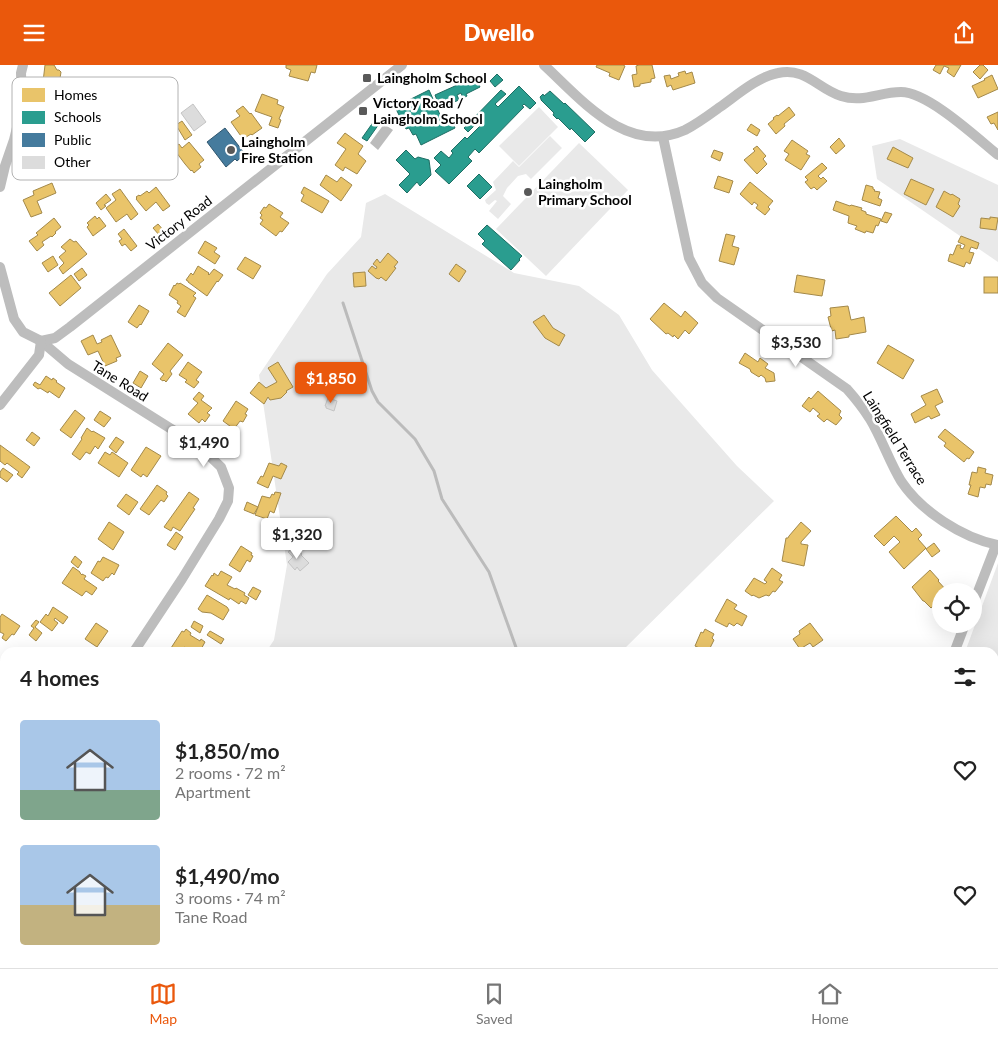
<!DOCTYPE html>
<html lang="en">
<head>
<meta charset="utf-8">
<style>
  :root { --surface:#fff; --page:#f2f2f2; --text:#222; --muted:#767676; --line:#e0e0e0; --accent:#ea580c }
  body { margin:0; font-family:Lato,sans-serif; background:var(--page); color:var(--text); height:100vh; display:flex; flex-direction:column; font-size:19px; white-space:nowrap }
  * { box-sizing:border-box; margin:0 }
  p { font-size:16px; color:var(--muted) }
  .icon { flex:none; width:28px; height:28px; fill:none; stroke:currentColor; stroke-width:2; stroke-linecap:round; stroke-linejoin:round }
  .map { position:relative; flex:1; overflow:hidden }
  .panel { position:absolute; left:0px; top:582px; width:999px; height:321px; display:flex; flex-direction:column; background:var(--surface); border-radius:15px 15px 0 0; box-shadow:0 5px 20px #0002 }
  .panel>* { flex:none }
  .controls { position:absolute; left:932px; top:518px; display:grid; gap:10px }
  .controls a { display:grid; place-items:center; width:50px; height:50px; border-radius:50%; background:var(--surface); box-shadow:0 5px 20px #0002; font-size:25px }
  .price { position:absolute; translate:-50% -42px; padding:0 11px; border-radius:5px; background:#fff; color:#222; font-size:16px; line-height:32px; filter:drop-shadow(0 1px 2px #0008) }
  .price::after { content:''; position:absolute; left:50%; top:30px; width:15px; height:11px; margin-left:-8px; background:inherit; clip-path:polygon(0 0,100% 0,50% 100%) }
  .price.on { background:var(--accent); color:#fff }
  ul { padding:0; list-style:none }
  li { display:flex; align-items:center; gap:15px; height:125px; padding:0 20px }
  li span { display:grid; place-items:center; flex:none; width:140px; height:100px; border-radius:5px; color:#555 }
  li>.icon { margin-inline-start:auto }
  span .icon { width:60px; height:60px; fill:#fffc; stroke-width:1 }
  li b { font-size:21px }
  h2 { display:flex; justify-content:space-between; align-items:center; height:60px; padding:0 20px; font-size:21px }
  header { display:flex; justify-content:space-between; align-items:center; height:65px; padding:0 20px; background:var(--accent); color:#fff; font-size:22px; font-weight:800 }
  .tab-bar { display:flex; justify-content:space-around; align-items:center; height:70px; border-top:1px solid var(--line); background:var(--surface); font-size:14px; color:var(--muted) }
  .tab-bar a { display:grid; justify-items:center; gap:2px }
  .tab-bar .on { color:var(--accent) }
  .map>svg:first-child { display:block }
</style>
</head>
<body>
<header><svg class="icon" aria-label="menu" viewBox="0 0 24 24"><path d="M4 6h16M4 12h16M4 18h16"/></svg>Dwello<svg class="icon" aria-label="share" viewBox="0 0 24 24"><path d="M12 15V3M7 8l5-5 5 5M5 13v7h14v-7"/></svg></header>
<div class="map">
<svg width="998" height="903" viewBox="0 0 998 903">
  <rect width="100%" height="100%" fill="#fff"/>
  <g fill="#e9e9e9">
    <polygon points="539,42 558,62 519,101 499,81"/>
    <polygon points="550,71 562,83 531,114 526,109 518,111 507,123 503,131 511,139 498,154 489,146 497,136 495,135 489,140 486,138 485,135 496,125 493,117 513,96 519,102"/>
    <polygon points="900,74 998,120 998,197 877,114 872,81"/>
    <polygon points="579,78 628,125 546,211 496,164"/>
    <polygon points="385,129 514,208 579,221 619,250 652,305 737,401 774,436 621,587 266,587 274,575 287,500 259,310 327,209 361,172 366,138"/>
    <polygon points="998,498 998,836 994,842 994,588 965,587"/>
    <polygon points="0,631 5,638 5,730 0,738"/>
    <polygon points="0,767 3,768 5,769 5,899 936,899 941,903 0,903"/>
  </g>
  <polygon fill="#bbb" points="384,59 393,65 378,85 370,78"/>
  <g fill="#e9c46a" stroke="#a3894a">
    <polygon points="45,0 54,0 57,5 59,5 61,7 59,20 44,19 44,17 43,17"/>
    <polygon points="286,0 317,0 315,8 311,7 308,16 289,11 291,5 286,3"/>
    <polygon points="597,0 623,0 625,1 619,15 609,11 610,8 596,2"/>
    <polygon points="639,0 652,0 655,13 651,14 651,17 640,19 640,21 634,22 632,10 637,9 636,1"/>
    <polygon points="936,0 961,0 954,12 947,7 949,3 944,1 940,9 933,5"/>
    <polygon points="980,0 983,0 988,5 980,14 973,7"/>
    <polygon points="685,6 686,9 692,7 695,18 673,25 671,20 667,22 664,11 670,10 671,14 679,11 678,8"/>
    <polygon points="992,10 998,24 978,33 972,21 985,15 984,14"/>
    <polygon points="262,29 278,35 277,39 284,42 279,54 281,55 278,63 269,60 272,52 255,46"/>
    <polygon points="243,41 250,49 251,48 262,63 252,70 251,69 243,74 231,57 240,51 236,46"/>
    <polygon points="789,42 795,50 784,59 785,61 776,69 768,59 774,54 773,53 777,50 778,51"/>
    <polygon points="998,47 998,65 994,58 991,59 987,52"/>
    <polygon points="182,56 192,70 185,75 176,60"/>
    <polygon points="751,59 760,65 757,71 747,65"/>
    <polygon points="345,68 363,81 358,89 366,96 357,109 345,102 343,106 335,100 346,84 337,78"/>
    <polygon points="839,73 845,81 836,89 830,82"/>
    <polygon points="792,75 808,86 806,89 810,91 801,105 785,95 789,89 784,86"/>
    <polygon points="189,77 204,95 199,99 201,102 194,108 192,105 191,106 185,99 173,83 179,79 182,83"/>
    <polygon points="757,81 766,91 763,94 767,99 757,109 744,95 755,86 753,84"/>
    <polygon points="893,82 913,93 908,103 887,94"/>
    <polygon points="714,85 723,88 720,96 711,92"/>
    <polygon points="822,98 827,103 818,111 821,114 823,112 827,116 817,125 814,122 811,124 805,117 808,115 805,112"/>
    <polygon points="326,110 337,117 341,112 352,120 341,136 320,120"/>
    <polygon points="718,111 733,116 729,128 714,123"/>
    <polygon points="911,114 934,124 926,140 904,129"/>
    <polygon points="750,117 773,136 768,142 770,144 765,150 756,143 758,140 754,137 752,140 740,129"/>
    <polygon points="52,118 56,128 37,136 42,148 31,152 23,135 34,130 33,126"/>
    <polygon points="866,120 873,122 873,124 875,125 874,126 880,127 878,133 882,135 880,141 862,135"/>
    <polygon points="156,122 170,141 163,146 156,137 146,146 136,134 137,133 136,132 139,130 140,131 147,126 149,128"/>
    <polygon points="304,122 329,136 322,148 301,136 304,130 301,128"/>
    <polygon points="120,124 138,149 131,155 127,149 116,157 106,143 116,135 112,129"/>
    <polygon points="944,126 951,130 952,129 960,134 958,139 960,141 953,152 936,142"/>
    <polygon points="106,129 111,135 104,140 106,141 101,145 96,138"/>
    <polygon points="836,136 850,141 851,140 862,143 861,145 866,147 866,149 881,154 878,161 876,160 873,168 866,166 865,168 855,164 857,161 848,158 849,151 833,145"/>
    <polygon points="269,139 283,148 280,152 289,158 282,167 280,166 276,171 260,159 263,155 260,153 262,150 260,148 264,142 266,143"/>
    <polygon points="885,147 892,149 887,158 881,156"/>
    <polygon points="95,151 97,154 99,152 106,161 93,171 87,162 89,160 87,158"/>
    <polygon points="990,152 998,153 996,165 980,163 981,153 990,154"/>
    <polygon points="54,153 61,162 55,167 56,168 52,172 51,171 42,177 44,180 37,186 29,176 38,170 36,168"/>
    <polygon points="158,159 165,167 160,171 153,163"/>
    <polygon points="124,164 137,181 131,186 125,179 122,181 119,176 122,174 118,169"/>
    <polygon points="726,169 735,171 732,181 739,183 734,200 719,196"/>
    <polygon points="961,171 979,178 977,184 971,182 969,187 974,188 970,199 966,197 964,202 948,196 950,189 953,190 957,180 961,180 960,183 963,184 965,180 958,177"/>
    <polygon points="70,174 74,177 76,176 87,189 63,209 59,203 64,198 59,192 66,186 61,182"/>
    <polygon points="205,176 217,183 214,187 220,191 215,199 198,188"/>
    <polygon points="388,188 398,197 394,202 396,203 386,216 381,212 379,214 376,213 368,206 372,201 376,204 377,202 373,199 377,194 380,198"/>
    <polygon points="53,191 58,200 48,207 42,198"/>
    <polygon points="245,192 261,201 253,214 237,204"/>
    <polygon points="456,199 466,206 459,217 449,209"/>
    <polygon points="198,201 209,208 208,209 209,210 214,204 223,210 218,217 217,216 207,231 188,217 188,216 186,215 191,208 193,210"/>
    <polygon points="82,203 87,210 79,216 74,209"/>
    <polygon points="365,207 366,221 354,222 353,208"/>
    <polygon points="71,210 81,223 60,241 49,228"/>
    <polygon points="797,210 825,215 822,231 794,227"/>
    <rect x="984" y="212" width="14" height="16"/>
    <polygon points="177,218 179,219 180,218 196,228 193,231 196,233 185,252 177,247 181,241 177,238 178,236 169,230 174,220 175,221"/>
    <polygon points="664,238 681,252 685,246 698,258 689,269 685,265 678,274 674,270 673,272 668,268 666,269 650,254"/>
    <polygon points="139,240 149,246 141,260 140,259 137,263 128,257"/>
    <polygon points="848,241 851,255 864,252 866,267 849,270 849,272 836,274 835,265 832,266 830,260 828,252 831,251 830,243"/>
    <polygon points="544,250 553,263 565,270 559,281 545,273 533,257"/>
    <polygon points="93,270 97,279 102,277 101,275 111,270 121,291 116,293 117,296 105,301 98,286 88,290 81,276"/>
    <polygon points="168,278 183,290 170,306 172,309 166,317 164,315 163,316 160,314 164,309 152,299"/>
    <polygon points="888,280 914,295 903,314 877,298"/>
    <polygon points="745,288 758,297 760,293 768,299 765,303 774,308 775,316 766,317 765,313 761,310 759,312 751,307 750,304 739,298"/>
    <polygon points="188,297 202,307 196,315 199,317 194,323 185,317 187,315 179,310"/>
    <polygon points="278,297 293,322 286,326 287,327 281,333 270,335 268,332 264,339 250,328 259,317 266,323 277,317 268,303"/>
    <polygon points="140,306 148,311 141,323 133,318"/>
    <polygon points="46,311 52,315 53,313 57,316 56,317 65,323 59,333 49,326 48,328 40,323 38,324 33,320 35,317 40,320"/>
    <polygon points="937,324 943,337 935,341 940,350 931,354 929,351 915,358 911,349 926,340 921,331"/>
    <polygon points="818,326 841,346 839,350 842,353 836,360 827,354 824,357 817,351 820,349 813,343 810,347 802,341 809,332 811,334"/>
    <polygon points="199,327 204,331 201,335 212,343 207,348 210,350 205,357 202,354 199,358 188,349 198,338 193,334"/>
    <polygon points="236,336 248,344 245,349 247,350 243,357 240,356 234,364 223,356"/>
    <polygon points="75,345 85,353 71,373 60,365"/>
    <polygon points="100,346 111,353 104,362 94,355"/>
    <polygon points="87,363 92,367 93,366 105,373 98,384 95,381 90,389 86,387 80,395 72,389 82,374 81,373"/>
    <polygon points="945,364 974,387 969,394 967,393 964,397 944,381 946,378 938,372"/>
    <polygon points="32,367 40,373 34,381 26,375"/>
    <polygon points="116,372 124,377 116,388 109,382"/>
    <polygon points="0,380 30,402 22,413 17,409 19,407 7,398 5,400 0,396"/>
    <polygon points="146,382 161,391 147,412 143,409 141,412 131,405"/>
    <polygon points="105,387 110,390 112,387 128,398 119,412 98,398"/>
    <polygon points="269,398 279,401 281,398 287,401 281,414 273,411 268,423 257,418 261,411 263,412"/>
    <polygon points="978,402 986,404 985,408 993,410 991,420 986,419 985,423 980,422 978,432 968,429 971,420 969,420 972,407 977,408"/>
    <polygon points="3,403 13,410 7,417 0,412 0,407"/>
    <polygon points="157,420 167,427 166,429 168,431 164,437 161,435 149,450 140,444"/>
    <polygon points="189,427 199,434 193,443 195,444 180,466 173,462 171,466 164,462"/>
    <polygon points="275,427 281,428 274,448 270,446 267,454 255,450 262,431 270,433 272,429 274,430"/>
    <polygon points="126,429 138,437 129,450 117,441"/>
    <polygon points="247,437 258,442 254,449 244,445"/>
    <polygon points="896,451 912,467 916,463 922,470 918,474 926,483 904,504 889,487 900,477 894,471 884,481 874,471"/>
    <polygon points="109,457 124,467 113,485 98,474"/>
    <polygon points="801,457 811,466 801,477 801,479 808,480 804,501 782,496 786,473 788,473 789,471"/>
    <polygon points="176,467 183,472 175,485 167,480"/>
    <polygon points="934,478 940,486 932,492 926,484"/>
    <polygon points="241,481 252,488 251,490 253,491 250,497 247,495 240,507 229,500"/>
    <polygon points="75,491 82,497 78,503 71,497"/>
    <polygon points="103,492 119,500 114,510 112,508 108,513 106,512 103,516 91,508 98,496 100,497"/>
    <polygon points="73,502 80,507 80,508 82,510 82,509 86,511 84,514 97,523 92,530 86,526 82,531 62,518"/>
    <polygon points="772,503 782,510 779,515 783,517 775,527 773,526 769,531 766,530 759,533 753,530 752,531 745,526 754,513 765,519 767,517 764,515"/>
    <polygon points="930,505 939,515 938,516 947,526 941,526 941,534 931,543 924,536 923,536 912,522"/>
    <polygon points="221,506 232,512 227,520 235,524 236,523 245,528 244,530 249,533 246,539 241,536 239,539 230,533 229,535 205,521 212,510 213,511 214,508 218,511"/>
    <polygon points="253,522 261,526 256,535 248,530"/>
    <polygon points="207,530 227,542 229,545 223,555 211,548 202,547 198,544"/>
    <polygon points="727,534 737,540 734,544 747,551 742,561 737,558 734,561 729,558 727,562 715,556"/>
    <polygon points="53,542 68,552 63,559 55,553 54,555 58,558 52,566 40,557 46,549 48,551"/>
    <polygon points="2,549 20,561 14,570 12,569 6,576 2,573 4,569 0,567 0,552"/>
    <polygon points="36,555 39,557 35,562 42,568 36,576 29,570 34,563 31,561"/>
    <polygon points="194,556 203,561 200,568 191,562"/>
    <polygon points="96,558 108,566 97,582 85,574"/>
    <polygon points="810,558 823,575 813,582 810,578 800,584 793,574 800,569 799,566"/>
    <polygon points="186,564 191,568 190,570 200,576 201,574 205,577 199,588 194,588 184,582 181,588 179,588 171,583 182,566 184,567"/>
    <polygon points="705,564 714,569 712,573 714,575 708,587 695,581 701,567 703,568"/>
    <polygon points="210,566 224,574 221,579 207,570"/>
  </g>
  <g fill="#2a9d8f" stroke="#1d6e64">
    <polygon points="497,9 503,15 495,22 490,16"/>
    <polygon points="475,12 480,22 466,29 467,31 463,33 461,28 457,30 459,35 440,43 435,30"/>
    <polygon points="519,21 536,38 530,44 524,39 522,41 524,42 479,88 475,84 468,92 472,96 449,119 435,106 441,100 434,93 441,86 449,93 453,88 451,86 465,72 467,74 483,58 480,55 468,67 464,63 501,25 506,29 495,39 498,42"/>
    <polygon points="429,25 441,52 448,48 455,63 421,80 416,69 413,70 409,63 406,64 395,42"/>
    <polygon points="550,26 564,39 565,38 595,67 585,77 571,63 570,65 558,53 557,54 553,50 554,48 541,35 541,34 540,32 543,29 544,31"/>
    <polygon points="374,56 379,59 367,76 362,73"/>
    <polygon points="406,85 415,94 418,92 429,95 431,110 420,121 417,117 407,128 399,120 410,109 396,95"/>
    <polygon points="479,109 492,122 480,134 467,121"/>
    <polygon points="487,160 522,191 519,194 520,195 511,205 482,179 485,176 478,169"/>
  </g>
  <polygon fill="#457b9d" stroke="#30566e" points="225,63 245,89 237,96 235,94 226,102 207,77"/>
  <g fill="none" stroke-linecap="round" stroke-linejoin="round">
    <g stroke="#bbb" stroke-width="3">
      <polyline points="343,238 372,326 378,337 415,374 434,406 442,434 489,507 518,588"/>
      <polyline points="994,725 998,720"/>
      <polyline points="194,899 197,903"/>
      <polyline points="574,899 575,903"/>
      <polyline points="930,903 934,899"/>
    </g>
  </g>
  <g fill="#dcdcdc" stroke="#c4c4c4">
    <polygon points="193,39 206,57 194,66 181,48"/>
    <polygon points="328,333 337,336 334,346 326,343 326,341 325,341"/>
    <polygon points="294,482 302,489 301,490 309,498 300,506 297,502 295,505 288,497 293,492 288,487"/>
  </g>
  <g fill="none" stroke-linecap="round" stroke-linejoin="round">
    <g stroke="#bdbdbd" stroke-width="10">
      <path d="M544 0C582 35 627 91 685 65 697 59 709 50 720 42 737 30 757 12 778 8 806 2 818 24 841 31 863 38 879 27 901 27 928 27 976 72 998 90"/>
      <path d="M663 72 689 193 702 218 717 233 847 324C855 333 863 343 870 354 882 374 889 396 901 416 921 446 962 473 998 480"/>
      <polyline points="0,122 5,101 14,75 22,42 21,8 23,0"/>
      <polyline points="0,202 14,254 23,267 41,276 68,299 200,382 221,402 229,423 228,436 219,454 182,514 133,588"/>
      <polyline points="41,276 55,273 70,262 402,0"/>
      <polyline points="0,340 39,290 41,276"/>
      <polyline points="974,537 996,480"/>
      <polyline points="954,588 965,559"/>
      <polyline points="0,614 5,620"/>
      <polyline points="48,899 48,903"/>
    </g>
  </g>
  <g fill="#595959" stroke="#fff" stroke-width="2">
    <rect x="362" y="8" width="10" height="10" rx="2.5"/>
    <rect x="358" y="41" width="10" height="10" rx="2.5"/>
    <circle cx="231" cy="85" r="5"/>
    <circle cx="528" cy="127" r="5"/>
  </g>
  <g text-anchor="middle" stroke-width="5" stroke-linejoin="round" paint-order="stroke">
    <g font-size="14" font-weight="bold" fill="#000" stroke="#fff" text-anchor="start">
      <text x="377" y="18">Laingholm School</text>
      <text x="373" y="43">Victory Road /<tspan x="373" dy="16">Laingholm School</tspan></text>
      <text x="241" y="82">Laingholm<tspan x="241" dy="16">Fire Station</tspan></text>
      <text x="538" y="124">Laingholm<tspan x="538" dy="16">Primary School</tspan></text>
    </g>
    <g font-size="14" fill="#000" stroke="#fff">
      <text transform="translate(179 158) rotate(-38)" y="5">Victory Road</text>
      <text transform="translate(120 316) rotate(32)" y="5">Tane Road</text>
      <text transform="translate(895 373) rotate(58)" y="5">Laingfield Terrace</text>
    </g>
  </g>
  <rect x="12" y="12" width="166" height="103" rx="8" fill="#fff" stroke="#b2b2b2" stroke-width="1"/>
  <rect x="22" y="23" width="23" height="14" fill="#e9c46a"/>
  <rect x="22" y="46" width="23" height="13" fill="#2a9d8f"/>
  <rect x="22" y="68" width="23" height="14" fill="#457b9d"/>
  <rect x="22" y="91" width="23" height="13" fill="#dcdcdc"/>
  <g font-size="14" fill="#000">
    <text x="54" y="35">Homes</text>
    <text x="54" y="57">Schools</text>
    <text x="54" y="80">Public</text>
    <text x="54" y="102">Other</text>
  </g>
</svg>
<div class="controls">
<a><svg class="icon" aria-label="locate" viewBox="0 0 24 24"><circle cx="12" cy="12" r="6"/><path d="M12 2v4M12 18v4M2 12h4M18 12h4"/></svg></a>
</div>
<b class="price" style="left:796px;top:303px">$3,530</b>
<b class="price on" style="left:331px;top:339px">$1,850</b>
<b class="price" style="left:204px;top:403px">$1,490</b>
<b class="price" style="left:297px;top:495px">$1,320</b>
<section class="panel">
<h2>4 homes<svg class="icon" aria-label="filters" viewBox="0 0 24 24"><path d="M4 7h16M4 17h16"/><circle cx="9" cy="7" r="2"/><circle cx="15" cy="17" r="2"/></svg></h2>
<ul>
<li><span style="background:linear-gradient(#a9c7e8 70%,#7fa58c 0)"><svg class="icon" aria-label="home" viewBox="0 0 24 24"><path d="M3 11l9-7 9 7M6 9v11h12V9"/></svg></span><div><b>$1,850/mo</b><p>2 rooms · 72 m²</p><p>Apartment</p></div><svg class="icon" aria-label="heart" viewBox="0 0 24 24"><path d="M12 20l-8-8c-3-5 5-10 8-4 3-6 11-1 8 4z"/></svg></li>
<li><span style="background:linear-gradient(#a9c7e8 60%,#c2b280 0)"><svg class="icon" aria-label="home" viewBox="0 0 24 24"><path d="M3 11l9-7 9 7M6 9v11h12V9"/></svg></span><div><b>$1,490/mo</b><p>3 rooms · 74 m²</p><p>Tane Road</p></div><svg class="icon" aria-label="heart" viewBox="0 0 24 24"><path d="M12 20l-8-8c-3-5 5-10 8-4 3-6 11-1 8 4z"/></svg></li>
</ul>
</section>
</div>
<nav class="tab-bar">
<a class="on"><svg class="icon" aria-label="map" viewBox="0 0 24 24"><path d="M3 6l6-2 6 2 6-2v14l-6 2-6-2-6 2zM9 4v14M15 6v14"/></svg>Map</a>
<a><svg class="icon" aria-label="saved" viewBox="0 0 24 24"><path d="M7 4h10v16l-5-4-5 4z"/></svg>Saved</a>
<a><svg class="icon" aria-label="home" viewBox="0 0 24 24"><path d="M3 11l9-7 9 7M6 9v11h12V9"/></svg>Home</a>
</nav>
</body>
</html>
